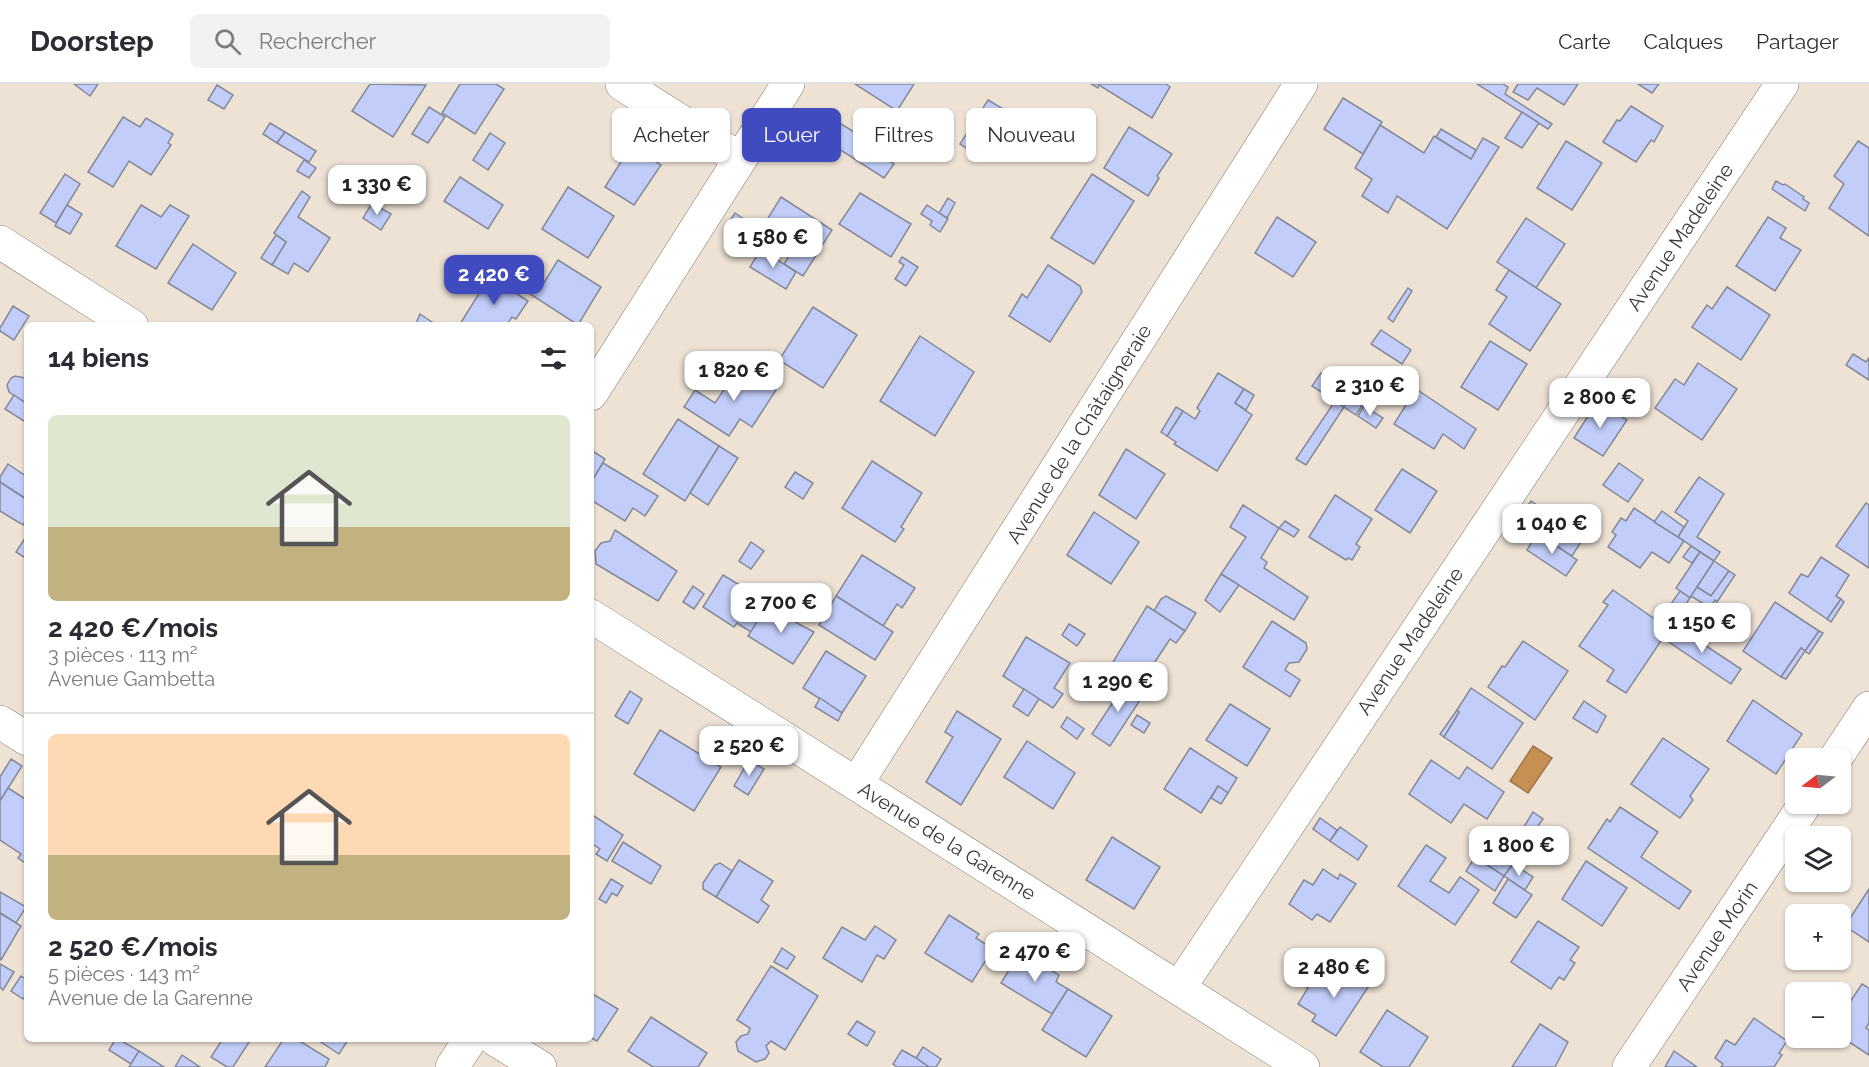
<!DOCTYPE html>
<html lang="fr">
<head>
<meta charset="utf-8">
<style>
  :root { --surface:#fff; --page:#f2f2f3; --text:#2b2b33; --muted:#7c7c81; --line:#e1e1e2; --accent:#3f4bbf }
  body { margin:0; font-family:Raleway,sans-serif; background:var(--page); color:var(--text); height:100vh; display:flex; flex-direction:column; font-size:22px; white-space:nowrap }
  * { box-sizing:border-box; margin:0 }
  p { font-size:20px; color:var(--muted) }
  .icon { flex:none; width:33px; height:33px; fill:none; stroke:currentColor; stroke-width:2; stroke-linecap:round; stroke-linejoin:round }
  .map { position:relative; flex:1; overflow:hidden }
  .details { position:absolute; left:24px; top:238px; width:570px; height:720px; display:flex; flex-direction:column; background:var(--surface); border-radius:9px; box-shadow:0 2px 4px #0004 }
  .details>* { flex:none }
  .hud { position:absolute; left:612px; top:24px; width:570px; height:54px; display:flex; gap:12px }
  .needle { width:39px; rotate:254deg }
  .fabs { position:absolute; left:1785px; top:664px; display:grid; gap:12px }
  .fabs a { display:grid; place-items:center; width:66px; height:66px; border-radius:9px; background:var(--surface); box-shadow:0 2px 4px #0004; font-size:30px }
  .price { position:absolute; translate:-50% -51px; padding:0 14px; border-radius:12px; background:#fff; color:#222; font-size:20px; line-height:39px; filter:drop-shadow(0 2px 3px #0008) }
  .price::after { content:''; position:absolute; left:50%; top:36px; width:18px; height:14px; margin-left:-9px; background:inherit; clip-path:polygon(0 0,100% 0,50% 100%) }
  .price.selected { background:var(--accent); color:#fff }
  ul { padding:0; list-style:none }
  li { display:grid; align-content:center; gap:12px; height:318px; padding:0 24px }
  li+li { border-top:2px solid var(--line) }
  li span { display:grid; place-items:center; height:186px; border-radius:9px; color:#555 }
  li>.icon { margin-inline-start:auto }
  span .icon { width:108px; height:108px; fill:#fffc; stroke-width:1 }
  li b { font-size:26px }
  h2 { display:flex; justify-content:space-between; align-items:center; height:72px; padding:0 24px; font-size:26px }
  .pill { padding:0 21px; border-radius:9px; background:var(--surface); box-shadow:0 2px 4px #0004; font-size:21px; line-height:54px }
  .pill.selected { background:var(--accent); color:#fff }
  header { display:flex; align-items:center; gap:36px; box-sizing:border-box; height:84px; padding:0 30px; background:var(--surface); border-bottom:2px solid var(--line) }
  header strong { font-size:28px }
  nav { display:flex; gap:33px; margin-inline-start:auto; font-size:21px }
  .search { width:420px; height:54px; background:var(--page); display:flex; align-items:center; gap:15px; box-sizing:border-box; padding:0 21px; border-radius:9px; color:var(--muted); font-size:22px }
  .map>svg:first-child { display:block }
</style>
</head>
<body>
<header>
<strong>Doorstep</strong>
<div class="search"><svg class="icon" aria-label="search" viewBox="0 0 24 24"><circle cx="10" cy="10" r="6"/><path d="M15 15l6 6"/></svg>Rechercher</div>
<nav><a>Carte</a><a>Calques</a><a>Partager</a></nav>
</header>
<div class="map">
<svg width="1869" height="983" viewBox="0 0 1869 983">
  <rect width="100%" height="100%" fill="#eee2d5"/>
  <polygon fill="#c69053" stroke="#9d764a" stroke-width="1.5" points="1533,662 1552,674 1528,709 1510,697"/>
  <g fill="#c2cef9" stroke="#848897" stroke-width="1.5">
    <polygon points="74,0 98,0 90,12"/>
    <polygon points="370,0 426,1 393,53 352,27"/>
    <polygon points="460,0 496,0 504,5 475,50 442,29"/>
    <polygon points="855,0 914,0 897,27"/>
    <polygon points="1091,0 1166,0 1170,3 1152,34 1099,1 1098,4"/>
    <polygon points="1477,0 1503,0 1508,3 1505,10 1552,40 1548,45"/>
    <polygon points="1518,0 1578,0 1564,21 1537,4 1528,16 1513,8"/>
    <polygon points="1638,0 1659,0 1652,9"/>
    <polygon points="217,1 233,11 224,25 208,16"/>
    <polygon points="1343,14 1382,38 1363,70 1324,45"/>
    <polygon points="988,16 1010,29 983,75 960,60"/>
    <polygon points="1631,22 1663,42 1654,58 1651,56 1636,78 1603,58 1617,36 1620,37"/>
    <polygon points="429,23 445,33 428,59 412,50"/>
    <polygon points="819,26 870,58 868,64 894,80 884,94 808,45"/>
    <polygon points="1522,28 1539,39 1522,64 1505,54"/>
    <polygon points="123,33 140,43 146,34 173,50 168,59 171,61 151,91 129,77 113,103 88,88"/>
    <polygon points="270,39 285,48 277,59 263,50"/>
    <polygon points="1380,41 1424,69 1434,52 1471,75 1483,54 1499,63 1447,145 1397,112 1388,129 1362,112 1372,95 1355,84"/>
    <polygon points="1129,43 1172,70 1157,92 1159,94 1148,112 1104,84"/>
    <polygon points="808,45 831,60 822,73 800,58"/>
    <polygon points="1441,45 1476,66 1471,75 1436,53"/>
    <polygon points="285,48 316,67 309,78 277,59"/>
    <polygon points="490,49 505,59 488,86 473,76"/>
    <polygon points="1566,57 1602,79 1572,126 1537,104"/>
    <polygon points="1858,57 1869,64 1869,152 1829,124 1844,100 1834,92"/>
    <polygon points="631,62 661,81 634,121 605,103"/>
    <polygon points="304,76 316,84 309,94 297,87"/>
    <polygon points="65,90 80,100 56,139 40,129"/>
    <polygon points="1092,90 1134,117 1094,180 1051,154"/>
    <polygon points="460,93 503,121 488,145 444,117"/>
    <polygon points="1776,97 1783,101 1785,100 1804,113 1803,115 1809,119 1805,127 1772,105"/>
    <polygon points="568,103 614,132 588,174 542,145"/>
    <polygon points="302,107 310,113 298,133 330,154 308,188 294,179 288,190 272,181 286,158 274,149"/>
    <polygon points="860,109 911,140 891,173 839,140"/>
    <polygon points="781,113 832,146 803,192 784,180 789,172 757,152"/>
    <polygon points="948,114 955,119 947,134 939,129"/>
    <polygon points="372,119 391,130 381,146 363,134"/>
    <polygon points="67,121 82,130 70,150 55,142"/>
    <polygon points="141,121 161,133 170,121 189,132 156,185 116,162"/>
    <polygon points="927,121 948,135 940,148 930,141 932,137 921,130"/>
    <polygon points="735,129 760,146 757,152 766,157 761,165 726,143"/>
    <polygon points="1277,133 1316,158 1293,193 1255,169"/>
    <polygon points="1768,133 1786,144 1780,154 1801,166 1775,207 1736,182"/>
    <polygon points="1526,134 1565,160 1536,204 1497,178"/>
    <polygon points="276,151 286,158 272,181 261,174"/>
    <polygon points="193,160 236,189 212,226 168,199"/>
    <polygon points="761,165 796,188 786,205 750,183"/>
    <polygon points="902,173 918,183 906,202 895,195 904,181 899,178"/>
    <polygon points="558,176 601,203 578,241 527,208 534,198 542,202"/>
    <polygon points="1048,181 1080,202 1082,208 1050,258 1009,232 1022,210 1027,214"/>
    <polygon points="510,182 525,192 518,203 503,193"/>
    <polygon points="1509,186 1561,220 1530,267 1489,240 1507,213 1496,206"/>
    <polygon points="490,192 528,217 516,235 512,233 506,242 462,242 460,240"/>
    <polygon points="1727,203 1770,231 1741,276 1692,243 1707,221 1712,225"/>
    <polygon points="1408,204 1412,207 1393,238 1388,234"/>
    <polygon points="13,222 29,232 14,256 0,247 0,244"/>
    <polygon points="813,223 857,251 823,304 779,276"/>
    <polygon points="420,230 438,242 415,242"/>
    <polygon points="1381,246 1411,266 1402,280 1371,260"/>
    <polygon points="920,252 974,288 935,352 880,317"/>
    <polygon points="1490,257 1527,280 1498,326 1461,303"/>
    <polygon points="1853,270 1866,278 1869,274 1869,296 1846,281"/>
    <polygon points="1698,279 1737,305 1702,356 1655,324 1675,295 1684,301"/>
    <polygon points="740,282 776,306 752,343 740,335 729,352 684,323 695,306 715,319"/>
    <polygon points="1218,289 1244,305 1235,319 1252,331 1217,387 1174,360 1176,358 1167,352 1183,327 1195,335 1200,327 1197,324"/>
    <polygon points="1321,289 1343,304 1335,317 1312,302"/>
    <polygon points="27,291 27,320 9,308 7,301 11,294 15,292 25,294"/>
    <polygon points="1244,305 1254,311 1246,326 1235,319"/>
    <polygon points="1416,305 1476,345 1464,365 1443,350 1434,365 1394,340"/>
    <polygon points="14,311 27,320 27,339 5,325"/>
    <polygon points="1349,313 1362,322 1356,331 1344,323"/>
    <polygon points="1335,317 1344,323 1306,381 1296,375"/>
    <polygon points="1597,318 1627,336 1603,372 1574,354"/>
    <polygon points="1364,322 1383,334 1376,344 1358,332"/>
    <polygon points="1176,323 1183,327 1167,352 1161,348"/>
    <polygon points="678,335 719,362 685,417 643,390"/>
    <polygon points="719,362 738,374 708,421 690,409"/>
    <polygon points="1126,365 1165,390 1136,435 1099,411"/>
    <polygon points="591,366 605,375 594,394 591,392"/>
    <polygon points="872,377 922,409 901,443 904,445 895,458 842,424"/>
    <polygon points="603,379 658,412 645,432 633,424 625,437 591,416 591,398"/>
    <polygon points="1619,379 1643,396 1628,418 1603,401"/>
    <polygon points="8,380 27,393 27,412 25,414 0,398 0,393"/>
    <polygon points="1402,385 1437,407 1410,449 1375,426"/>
    <polygon points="795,388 813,399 803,415 785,403"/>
    <polygon points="1699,393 1724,410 1697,453 1720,468 1714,477 1678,453 1688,437 1675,428"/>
    <polygon points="0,398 27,416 27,434 23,441 0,427"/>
    <polygon points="1335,411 1372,435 1356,460 1360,463 1352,476 1348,474 1346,476 1309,453"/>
    <polygon points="1531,417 1584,453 1572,472 1518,436"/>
    <polygon points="1866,419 1869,421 1869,484 1836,462"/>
    <polygon points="1243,421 1279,444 1261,474 1267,478 1264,484 1308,513 1294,536 1221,490 1246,453 1230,443"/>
    <polygon points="1634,424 1684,457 1669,479 1652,468 1640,484 1608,463 1616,451 1612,448 1621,434 1626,437"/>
    <polygon points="1662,427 1684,443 1678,453 1654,438"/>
    <polygon points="1094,428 1139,458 1111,500 1067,471"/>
    <polygon points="1285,437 1299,446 1294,453 1279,444"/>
    <polygon points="615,446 677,487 658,517 596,480 595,467 601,459 610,457"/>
    <polygon points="1537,449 1577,476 1566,492 1527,466"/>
    <polygon points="27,451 27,475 16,468"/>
    <polygon points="751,458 764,467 751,485 739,477"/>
    <polygon points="1691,462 1700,468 1692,479 1683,473"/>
    <polygon points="1700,468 1714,477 1690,514 1676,504"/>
    <polygon points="862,471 915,504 902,524 897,520 883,542 836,512"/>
    <polygon points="1821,473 1849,491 1836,512 1841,515 1827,535 1789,509 1801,490 1808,493"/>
    <polygon points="1714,477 1729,487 1711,512 1697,503"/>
    <polygon points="1729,487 1735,491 1717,518 1715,516 1710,524 1691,512 1697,503 1711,512"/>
    <polygon points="1221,490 1239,501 1220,528 1205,516"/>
    <polygon points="723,491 769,519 751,548 737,539 734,543 703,523"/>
    <polygon points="693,502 704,510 694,525 683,518"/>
    <polygon points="1613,506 1669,545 1626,609 1607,597 1614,586 1579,562 1608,521 1603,518"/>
    <polygon points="1680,507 1690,514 1673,540 1662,533"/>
    <polygon points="836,512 893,548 875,576 819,541"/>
    <polygon points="1166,512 1196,529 1185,547 1154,527 1161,515"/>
    <polygon points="1841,515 1844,518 1831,538 1827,535"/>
    <polygon points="1775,518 1819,547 1805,567 1801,564 1781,593 1743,567"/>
    <polygon points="769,519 781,527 782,531 814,548 793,580 748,552"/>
    <polygon points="1147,522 1185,547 1176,559 1170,555 1149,587 1155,593 1147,606 1110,583"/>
    <polygon points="1272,537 1306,559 1307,565 1299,578 1289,579 1285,586 1300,596 1290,613 1243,583"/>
    <polygon points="1069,540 1085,550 1077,562 1062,551"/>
    <polygon points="1673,540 1741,585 1731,600 1663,554"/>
    <polygon points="1819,547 1823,549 1809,570 1805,567"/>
    <polygon points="1026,553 1070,579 1054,604 1063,610 1053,624 1003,592"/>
    <polygon points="1523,557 1568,587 1535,636 1488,603 1502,582 1505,583"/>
    <polygon points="1801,564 1805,567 1786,595 1781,593"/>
    <polygon points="826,567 866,592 842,629 803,604"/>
    <polygon points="1124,597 1144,610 1110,662 1092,650 1117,612 1115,610"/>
    <polygon points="1471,604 1523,639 1492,685 1444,653 1459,628 1457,626"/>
    <polygon points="1024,605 1039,615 1028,632 1013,622"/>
    <polygon points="630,607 642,615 628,640 615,632"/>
    <polygon points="820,614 842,629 838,637 815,623"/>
    <polygon points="1753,616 1802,650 1776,690 1727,657"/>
    <polygon points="1584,617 1606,632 1597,649 1573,634"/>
    <polygon points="1230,620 1270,645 1247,682 1206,656"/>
    <polygon points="1457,626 1459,628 1444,653 1440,650"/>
    <polygon points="957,627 1001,655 961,721 926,698 953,653 945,648"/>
    <polygon points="1137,631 1150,639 1144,649 1131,641"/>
    <polygon points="1067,633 1084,645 1077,655 1061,643"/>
    <polygon points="660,646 721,683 694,727 634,690"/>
    <polygon points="1663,654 1709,685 1690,712 1693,716 1680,734 1631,700"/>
    <polygon points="1027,657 1075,689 1053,725 1004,693"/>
    <polygon points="1190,664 1237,694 1228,709 1218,702 1201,729 1164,705"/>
    <polygon points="11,675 22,682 0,717 0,693"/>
    <polygon points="749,676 764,685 748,711 734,702"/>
    <polygon points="1431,676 1459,695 1467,683 1504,708 1487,735 1464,720 1451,739 1409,710"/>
    <polygon points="1218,702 1228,709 1221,720 1211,714"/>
    <polygon points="8,704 27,716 27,780 18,774 21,770 0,756 0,717"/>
    <polygon points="1620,723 1658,748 1641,773 1691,807 1679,825 1588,764 1607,735 1610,738"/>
    <polygon points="1533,728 1543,735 1531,752 1522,746"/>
    <polygon points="591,730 623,751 607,777 596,770 600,765 591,759"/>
    <polygon points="1320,734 1337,746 1330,757 1313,745"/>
    <polygon points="1340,743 1367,762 1358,776 1330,757"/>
    <polygon points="1112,753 1160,783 1134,825 1086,796"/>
    <polygon points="623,758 661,782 651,800 612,777"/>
    <polygon points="1426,761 1446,774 1430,797 1449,809 1460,793 1479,806 1455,841 1398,802"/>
    <polygon points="1494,767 1513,780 1504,792 1486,780"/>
    <polygon points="1475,773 1504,792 1495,807 1466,787"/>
    <polygon points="739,776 773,797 761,816 769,822 758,839 716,813"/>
    <polygon points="1586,777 1627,804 1602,842 1562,815"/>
    <polygon points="720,779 732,787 716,813 703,805 703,799 715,781"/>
    <polygon points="1513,780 1533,793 1525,806 1504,792"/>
    <polygon points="1323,785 1338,795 1340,790 1356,800 1330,838 1317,830 1312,836 1289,820 1304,796 1313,801"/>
    <polygon points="611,795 623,802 617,812 612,809 606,819 599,815"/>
    <polygon points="1508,795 1532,811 1516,834 1493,819"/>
    <polygon points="1869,805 1869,858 1845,842"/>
    <polygon points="0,808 26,823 16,839 0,829"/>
    <polygon points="0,829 21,842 1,876 0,875"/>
    <polygon points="949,831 979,850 976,854 993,865 972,898 925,869"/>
    <polygon points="1538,837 1579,863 1570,876 1575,879 1564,896 1559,893 1551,905 1511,878"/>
    <polygon points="875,842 896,856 884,875 877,871 862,898 823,874 842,843 865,856"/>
    <polygon points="782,864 795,873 787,885 774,878"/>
    <polygon points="1020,868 1059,891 1056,898 1068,905 1052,930 1001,899"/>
    <polygon points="0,880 14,888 3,906 0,903"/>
    <polygon points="771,882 818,912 785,966 771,957 766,962 769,969 765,975 756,978 738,967 736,958 741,952 748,950 750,944 737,936"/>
    <polygon points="1347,882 1372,897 1336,952 1312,937 1316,931 1298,920 1308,904 1304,902 1312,888 1335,902"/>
    <polygon points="21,892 27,896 27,909 23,915 11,907"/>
    <polygon points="1823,899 1838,909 1816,909"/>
    <polygon points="1862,900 1869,904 1869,939 1866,944 1869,946 1869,971 1840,952 1840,911 1850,918"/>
    <polygon points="1068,905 1112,932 1086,973 1042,946"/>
    <polygon points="591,909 618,925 597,957 591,954"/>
    <polygon points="1387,926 1428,953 1409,983 1383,983 1360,968"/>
    <polygon points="651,933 707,969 698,983 653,983 628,967"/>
    <polygon points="1754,934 1787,957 1779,969 1782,971 1774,983 1721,983 1723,980 1715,974 1726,956 1735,961"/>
    <polygon points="857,937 875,948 867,962 848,950"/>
    <polygon points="1540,940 1568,958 1555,983 1512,983"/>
    <polygon points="115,956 120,956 139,967 131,980 109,966"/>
    <polygon points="222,956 244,956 249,958 233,983 227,983 211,973"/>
    <polygon points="283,956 298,956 329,975 325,983 265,983"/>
    <polygon points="318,956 348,956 339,970"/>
    <polygon points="923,963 941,975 936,983 929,983 916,974"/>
    <polygon points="902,966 916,974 929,983 897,983 893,980"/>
    <polygon points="139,967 164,983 129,983"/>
    <polygon points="1674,967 1697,983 1665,983"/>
    <polygon points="182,971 200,983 175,983"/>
  </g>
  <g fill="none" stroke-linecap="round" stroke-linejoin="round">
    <g stroke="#857a6f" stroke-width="34">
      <g id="minor">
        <polyline points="622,0 740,75"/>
        <polyline points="0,158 132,242"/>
        <polyline points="591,310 788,0"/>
        <polyline points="591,532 1303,983"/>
        <polyline points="0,638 27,655"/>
        <polyline points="1835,675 1869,624"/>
        <polyline points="857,699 1301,0"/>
        <polyline points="1179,904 1782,0"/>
        <polyline points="496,956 540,983"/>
        <polyline points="452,983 470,956"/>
        <polyline points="1629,983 1805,720"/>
      </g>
    </g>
    <use href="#minor" stroke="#fff" stroke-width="33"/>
  </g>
  <g text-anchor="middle" stroke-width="6" stroke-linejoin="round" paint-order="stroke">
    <g font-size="20" fill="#3e3934" stroke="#fff">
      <text transform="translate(1680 153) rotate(-56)" y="7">Avenue Madeleine</text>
      <text transform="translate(1079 350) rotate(-58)" y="7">Avenue de la Châtaigneraie</text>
      <text transform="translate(1410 557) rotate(-56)" y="7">Avenue Madeleine</text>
      <text transform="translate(947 757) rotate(32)" y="7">Avenue de la Garenne</text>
      <text transform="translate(1717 852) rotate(-56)" y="7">Avenue Morin</text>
    </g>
  </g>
</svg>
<div class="fabs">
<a><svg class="needle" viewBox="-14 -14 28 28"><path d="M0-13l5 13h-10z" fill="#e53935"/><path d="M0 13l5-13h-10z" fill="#7c7c81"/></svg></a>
<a><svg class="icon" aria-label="layers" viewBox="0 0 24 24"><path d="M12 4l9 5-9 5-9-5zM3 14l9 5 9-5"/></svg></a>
<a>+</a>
<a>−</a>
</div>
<b class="price" style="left:377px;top:132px">1 330 €</b>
<b class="price" style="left:773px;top:185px">1 580 €</b>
<b class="price selected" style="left:494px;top:222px">2 420 €</b>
<b class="price" style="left:734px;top:318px">1 820 €</b>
<b class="price" style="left:1370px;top:333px">2 310 €</b>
<b class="price" style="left:1600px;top:345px">2 800 €</b>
<b class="price" style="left:1552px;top:471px">1 040 €</b>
<b class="price" style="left:781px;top:550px">2 700 €</b>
<b class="price" style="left:1702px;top:570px">1 150 €</b>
<b class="price" style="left:1118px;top:629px">1 290 €</b>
<b class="price" style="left:749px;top:693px">2 520 €</b>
<b class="price" style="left:1519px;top:793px">1 800 €</b>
<b class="price" style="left:1035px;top:899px">2 470 €</b>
<b class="price" style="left:1334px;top:915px">2 480 €</b>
<div class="hud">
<a class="pill">Acheter</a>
<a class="pill selected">Louer</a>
<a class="pill">Filtres</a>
<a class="pill">Nouveau</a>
</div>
<section class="details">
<h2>14 biens<svg class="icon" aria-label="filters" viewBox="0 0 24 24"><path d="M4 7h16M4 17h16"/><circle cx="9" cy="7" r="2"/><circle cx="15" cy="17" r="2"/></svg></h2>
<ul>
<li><span style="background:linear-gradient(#dfe7d0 60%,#c2b280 0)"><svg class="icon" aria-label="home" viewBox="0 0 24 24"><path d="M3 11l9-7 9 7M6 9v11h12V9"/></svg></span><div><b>2 420 €/mois</b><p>3 pièces · 113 m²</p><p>Avenue Gambetta</p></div></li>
<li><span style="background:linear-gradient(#ffd9b3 65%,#c2b280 0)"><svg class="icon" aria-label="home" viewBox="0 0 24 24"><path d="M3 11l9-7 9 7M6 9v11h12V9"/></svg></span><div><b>2 520 €/mois</b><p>5 pièces · 143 m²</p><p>Avenue de la Garenne</p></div></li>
</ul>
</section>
</div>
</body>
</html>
